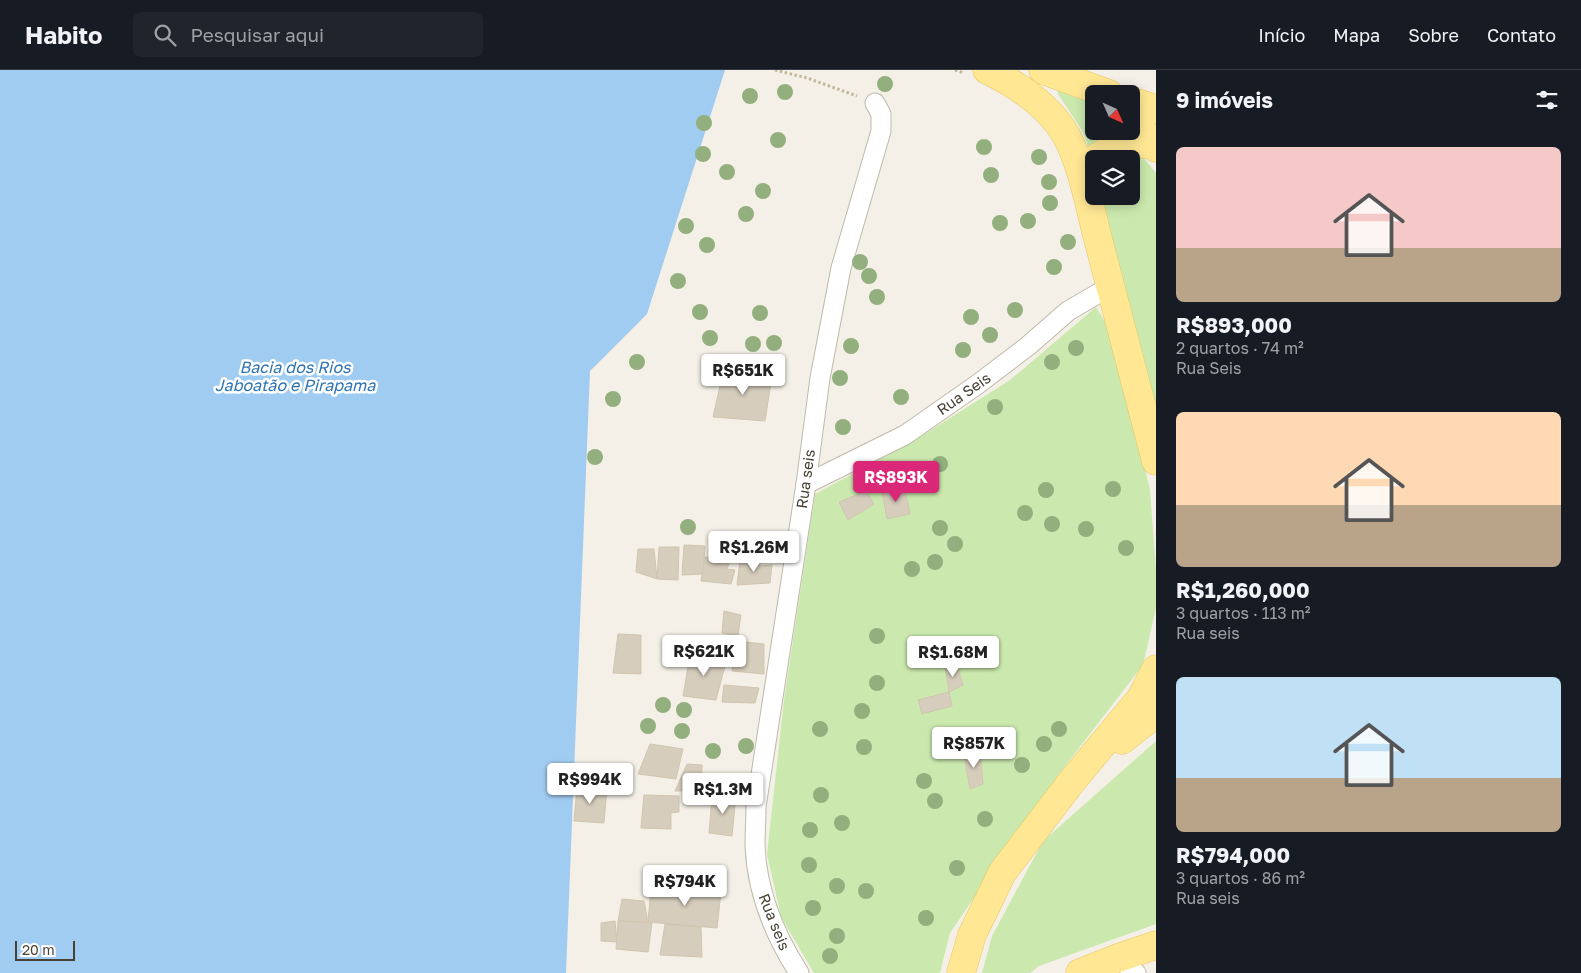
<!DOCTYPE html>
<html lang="pt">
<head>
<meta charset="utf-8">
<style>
  :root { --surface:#171b24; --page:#20242c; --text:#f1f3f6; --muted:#9ea1a6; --line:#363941; --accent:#db2777 }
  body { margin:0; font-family:"Golos Text",sans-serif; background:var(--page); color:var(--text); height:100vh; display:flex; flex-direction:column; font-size:19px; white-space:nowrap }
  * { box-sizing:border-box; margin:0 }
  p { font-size:16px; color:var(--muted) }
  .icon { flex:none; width:28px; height:28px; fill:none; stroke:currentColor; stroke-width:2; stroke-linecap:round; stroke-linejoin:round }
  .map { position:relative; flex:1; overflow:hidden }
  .details { display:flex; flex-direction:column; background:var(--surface); width:425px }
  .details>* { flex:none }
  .needle { width:32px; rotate:135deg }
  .buttons { position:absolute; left:1085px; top:15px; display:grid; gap:10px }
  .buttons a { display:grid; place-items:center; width:55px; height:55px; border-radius:8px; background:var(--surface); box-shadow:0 2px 12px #0003; font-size:25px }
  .scale { position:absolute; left:15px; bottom:12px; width:60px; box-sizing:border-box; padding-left:5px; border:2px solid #474135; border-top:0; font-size:14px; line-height:18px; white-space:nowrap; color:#474135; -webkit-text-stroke:4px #fff; paint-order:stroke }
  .price { position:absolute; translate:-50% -42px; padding:0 11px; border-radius:5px; background:#fff; color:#222; font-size:16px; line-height:32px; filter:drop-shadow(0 1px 2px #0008) }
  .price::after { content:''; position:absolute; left:50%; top:30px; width:15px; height:11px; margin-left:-8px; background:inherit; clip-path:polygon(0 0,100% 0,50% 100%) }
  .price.on { background:var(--accent); color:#fff }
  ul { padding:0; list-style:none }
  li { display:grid; align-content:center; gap:10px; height:265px; padding:0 20px }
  li span { display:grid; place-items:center; height:155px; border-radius:8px; color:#555 }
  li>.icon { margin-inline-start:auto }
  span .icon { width:90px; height:90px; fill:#fffc; stroke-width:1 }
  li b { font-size:21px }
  h2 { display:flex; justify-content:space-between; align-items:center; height:60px; padding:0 20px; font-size:21px }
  header { display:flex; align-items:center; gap:30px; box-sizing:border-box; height:70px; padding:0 25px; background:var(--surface); border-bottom:1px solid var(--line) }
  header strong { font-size:24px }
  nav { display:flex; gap:28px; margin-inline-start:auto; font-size:18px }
  .search { width:350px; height:45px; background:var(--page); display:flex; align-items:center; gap:12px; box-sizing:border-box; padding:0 18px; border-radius:8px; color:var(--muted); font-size:19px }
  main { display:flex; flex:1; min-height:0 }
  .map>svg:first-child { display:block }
</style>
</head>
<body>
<header>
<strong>Habito</strong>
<div class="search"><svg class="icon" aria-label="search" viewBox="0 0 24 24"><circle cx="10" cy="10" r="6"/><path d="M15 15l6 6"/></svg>Pesquisar aqui</div>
<nav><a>Início</a><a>Mapa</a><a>Sobre</a><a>Contato</a></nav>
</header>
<main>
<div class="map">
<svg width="1156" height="903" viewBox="0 0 1156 903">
  <rect width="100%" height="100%" fill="#f4f0e7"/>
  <g fill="#cbe9ae">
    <polygon points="1058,17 1094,24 1094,61 1130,61 1091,87 1083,62 1058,24"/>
    <polygon points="1138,81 1156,103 1156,342 1100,126 1131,126 1131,89 1119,89"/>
    <polygon points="1096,237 1113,265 1150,420 1156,499 1156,538 1143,595 1059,704 950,863 940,903 814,903 781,847 767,784 784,630 815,424 909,374 1010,310"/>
    <polygon points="1156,671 1156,854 1039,896 1030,903 982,903 992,866 1043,771"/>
  </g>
  <polygon fill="#a1ccf2" points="0,0 725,0 647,244 590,301 566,903 0,903"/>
  <g fill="#d6cdbc" stroke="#d1c5af">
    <polygon points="724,298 772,306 765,351 713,347"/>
    <polygon points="904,416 910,444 887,449 882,421"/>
    <polygon points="866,421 874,434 848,450 839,432"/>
    <polygon points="684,475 705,476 703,504 682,505"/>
    <polygon points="659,477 679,477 678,510 657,509"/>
    <polygon points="638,479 654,479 657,509 636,502"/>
    <polygon points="705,487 731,488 727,499 735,500 731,514 701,511"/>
    <polygon points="740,490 757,490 760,496 772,495 770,513 737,515"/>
    <polygon points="724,541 741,545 738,566 722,563"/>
    <polygon points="618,564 641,565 641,604 613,603"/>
    <polygon points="736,571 764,574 764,604 732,601"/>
    <polygon points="690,585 727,588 716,630 683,626"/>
    <polygon points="957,595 963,615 949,622 945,596"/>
    <polygon points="724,615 759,618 755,633 722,632"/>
    <polygon points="949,622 952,636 922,644 918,630"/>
    <polygon points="650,674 683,679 676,709 638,704"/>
    <polygon points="980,681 983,714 970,719 964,685"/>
    <polygon points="687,694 702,695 701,721 675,721"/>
    <polygon points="577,717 607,719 604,753 574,751"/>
    <polygon points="644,725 679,726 679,742 671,743 671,759 641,758"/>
    <polygon points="736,725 732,766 709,763 712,727"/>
    <polygon points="651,818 721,822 717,858 648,852"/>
    <polygon points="622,829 644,831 648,852 618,851"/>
    <polygon points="615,851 617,872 601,871 601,853"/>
    <polygon points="618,851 652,853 648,882 616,879"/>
    <polygon points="665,854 701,857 702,887 660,885"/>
  </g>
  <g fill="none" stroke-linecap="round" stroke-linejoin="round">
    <g stroke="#bfb9a9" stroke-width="21">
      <g id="minor">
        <polyline points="806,414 905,365 978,314 1028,276 1068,241 1111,216"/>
        <polyline points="1118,888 1136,903"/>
        <path d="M799 903C774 864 757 822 755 776 755 763 756 750 756 737L806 414 820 308 841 198 881 61V44L875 33"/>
      </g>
    </g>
    <g stroke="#e6c662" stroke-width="29">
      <g id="primary">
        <path d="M987 0C1018 15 1050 36 1067 67 1082 95 1090 138 1098 169 1118 243 1137 317 1156 391"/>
        <polyline points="1043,0 1109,24"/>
        <polyline points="1131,31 1156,39"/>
        <polyline points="1131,49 1140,57 1156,78"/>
        <path d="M1095 89C1119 73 1125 69 1154 76"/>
        <polyline points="1122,670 1156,643"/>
        <polyline points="961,903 972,865 1002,803 1072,711 1141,628 1156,599"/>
        <polyline points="1080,903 1118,888 1156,875"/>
      </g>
    </g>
    <g stroke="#c2b69a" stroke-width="3" stroke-dasharray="2.5 2.5" stroke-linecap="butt">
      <polyline points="775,0 807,8 857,26"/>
      <polyline points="955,0 964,3"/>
    </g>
    <use href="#minor" stroke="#fff" stroke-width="19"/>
    <use href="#primary" stroke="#ffe794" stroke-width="28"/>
  </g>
  <g fill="#92af7d">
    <circle cx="885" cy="14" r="8"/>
    <circle cx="785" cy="22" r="8"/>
    <circle cx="750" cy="26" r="8"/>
    <circle cx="704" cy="53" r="8"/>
    <circle cx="778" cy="70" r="8"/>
    <circle cx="984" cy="77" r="8"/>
    <circle cx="703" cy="84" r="8"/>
    <circle cx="1039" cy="87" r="8"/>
    <circle cx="727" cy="102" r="8"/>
    <circle cx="991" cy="105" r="8"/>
    <circle cx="1049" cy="112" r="8"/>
    <circle cx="763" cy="121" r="8"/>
    <circle cx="1050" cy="133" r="8"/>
    <circle cx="746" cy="144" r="8"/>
    <circle cx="1028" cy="151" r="8"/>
    <circle cx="1000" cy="153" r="8"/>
    <circle cx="686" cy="156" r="8"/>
    <circle cx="1068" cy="172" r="8"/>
    <circle cx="707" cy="175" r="8"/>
    <circle cx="860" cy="192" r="8"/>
    <circle cx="1054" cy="197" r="8"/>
    <circle cx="869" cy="206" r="8"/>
    <circle cx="678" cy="211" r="8"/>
    <circle cx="877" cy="227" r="8"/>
    <circle cx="1015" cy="240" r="8"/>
    <circle cx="700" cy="242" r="8"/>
    <circle cx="760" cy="243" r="8"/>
    <circle cx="971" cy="247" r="8"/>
    <circle cx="990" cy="265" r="8"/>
    <circle cx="710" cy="268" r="8"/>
    <circle cx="774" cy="273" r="8"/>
    <circle cx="753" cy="274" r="8"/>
    <circle cx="851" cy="276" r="8"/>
    <circle cx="1076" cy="278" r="8"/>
    <circle cx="963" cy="280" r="8"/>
    <circle cx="637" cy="292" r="8"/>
    <circle cx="1052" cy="292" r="8"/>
    <circle cx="840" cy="308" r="8"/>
    <circle cx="901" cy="327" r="8"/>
    <circle cx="613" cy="329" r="8"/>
    <circle cx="995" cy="337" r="8"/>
    <circle cx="843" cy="357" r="8"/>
    <circle cx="595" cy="387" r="8"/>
    <circle cx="940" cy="394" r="8"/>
    <circle cx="1113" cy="419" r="8"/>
    <circle cx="1046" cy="420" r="8"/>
    <circle cx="1025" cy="443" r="8"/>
    <circle cx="1052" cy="454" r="8"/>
    <circle cx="688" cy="457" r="8"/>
    <circle cx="940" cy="458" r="8"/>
    <circle cx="1086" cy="459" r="8"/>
    <circle cx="955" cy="474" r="8"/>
    <circle cx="1126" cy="478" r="8"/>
    <circle cx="935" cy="492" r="8"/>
    <circle cx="912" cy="499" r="8"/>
    <circle cx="877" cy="566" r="8"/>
    <circle cx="877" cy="613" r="8"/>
    <circle cx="663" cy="635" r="8"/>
    <circle cx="684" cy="640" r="8"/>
    <circle cx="862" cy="641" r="8"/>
    <circle cx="648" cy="656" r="8"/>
    <circle cx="820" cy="659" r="8"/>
    <circle cx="1059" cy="659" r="8"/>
    <circle cx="682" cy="661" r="8"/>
    <circle cx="1044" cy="674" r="8"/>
    <circle cx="746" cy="676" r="8"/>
    <circle cx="864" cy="677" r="8"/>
    <circle cx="713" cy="681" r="8"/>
    <circle cx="1022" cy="695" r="8"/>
    <circle cx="924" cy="711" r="8"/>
    <circle cx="821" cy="725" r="8"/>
    <circle cx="935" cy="731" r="8"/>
    <circle cx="985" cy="749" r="8"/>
    <circle cx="842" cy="753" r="8"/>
    <circle cx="810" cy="760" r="8"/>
    <circle cx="809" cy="795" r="8"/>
    <circle cx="957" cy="798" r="8"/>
    <circle cx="837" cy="816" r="8"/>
    <circle cx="866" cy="821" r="8"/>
    <circle cx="813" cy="838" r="8"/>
    <circle cx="926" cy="848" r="8"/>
    <circle cx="837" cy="866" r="8"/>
    <circle cx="830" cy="886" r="8"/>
  </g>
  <g text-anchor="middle" stroke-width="5" stroke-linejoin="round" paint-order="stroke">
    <g font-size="15" fill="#474135" stroke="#fff">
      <text transform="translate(964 324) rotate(-35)" y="5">Rua Seis</text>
      <text transform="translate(806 409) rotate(-82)" y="5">Rua seis</text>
      <text transform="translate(774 852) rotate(68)" y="5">Rua seis</text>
    </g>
    <g font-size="16" font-style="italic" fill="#2c74b5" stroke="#fff">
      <text x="295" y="303">Bacia dos Rios<tspan x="295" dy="18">Jaboatão e Pirapama</tspan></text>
    </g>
  </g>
</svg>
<div class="buttons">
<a><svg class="needle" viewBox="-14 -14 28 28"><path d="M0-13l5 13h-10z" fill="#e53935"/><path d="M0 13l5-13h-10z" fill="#9ea1a6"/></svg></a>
<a><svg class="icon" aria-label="layers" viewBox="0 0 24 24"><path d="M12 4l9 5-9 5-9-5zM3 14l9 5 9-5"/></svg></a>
</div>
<div class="scale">20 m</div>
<b class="price" style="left:743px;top:326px">R$651K</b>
<b class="price on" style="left:896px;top:433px">R$893K</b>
<b class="price" style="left:754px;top:503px">R$1.26M</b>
<b class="price" style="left:704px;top:607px">R$621K</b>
<b class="price" style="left:953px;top:608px">R$1.68M</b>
<b class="price" style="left:974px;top:699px">R$857K</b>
<b class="price" style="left:590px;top:735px">R$994K</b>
<b class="price" style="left:723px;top:745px">R$1.3M</b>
<b class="price" style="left:685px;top:837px">R$794K</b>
</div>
<section class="details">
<h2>9 imóveis<svg class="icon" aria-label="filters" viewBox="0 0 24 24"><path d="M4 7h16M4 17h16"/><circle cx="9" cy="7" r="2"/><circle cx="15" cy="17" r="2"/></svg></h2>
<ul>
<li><span style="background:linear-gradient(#f6c9c9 65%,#b9a48a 0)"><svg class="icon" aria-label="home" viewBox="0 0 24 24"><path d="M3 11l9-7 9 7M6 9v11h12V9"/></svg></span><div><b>R$893,000</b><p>2 quartos · 74 m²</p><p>Rua Seis</p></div></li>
<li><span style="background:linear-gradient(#ffd9b3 60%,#b9a48a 0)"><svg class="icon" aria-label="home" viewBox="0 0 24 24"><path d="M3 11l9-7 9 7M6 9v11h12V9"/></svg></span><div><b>R$1,260,000</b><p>3 quartos · 113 m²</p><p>Rua seis</p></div></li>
<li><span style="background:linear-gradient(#bfe0f5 65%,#b9a48a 0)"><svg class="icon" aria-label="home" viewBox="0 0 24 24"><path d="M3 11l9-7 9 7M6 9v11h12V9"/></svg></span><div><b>R$794,000</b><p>3 quartos · 86 m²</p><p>Rua seis</p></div></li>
</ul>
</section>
</main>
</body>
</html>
